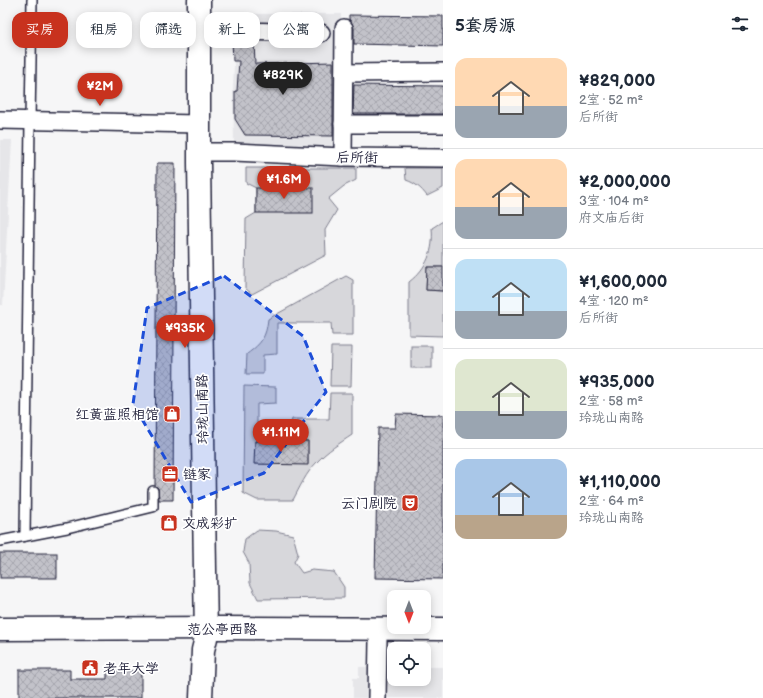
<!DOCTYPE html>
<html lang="zh">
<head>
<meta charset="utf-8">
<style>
  :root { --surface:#fff; --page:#f2f2f3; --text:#1f2937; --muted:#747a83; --line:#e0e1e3; --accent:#c8321e }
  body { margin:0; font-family:"Balsamiq Sans","LXGW WenKai TC",sans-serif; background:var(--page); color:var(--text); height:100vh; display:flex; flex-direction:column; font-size:15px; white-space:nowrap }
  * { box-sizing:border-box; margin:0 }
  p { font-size:13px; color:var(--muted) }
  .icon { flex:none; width:22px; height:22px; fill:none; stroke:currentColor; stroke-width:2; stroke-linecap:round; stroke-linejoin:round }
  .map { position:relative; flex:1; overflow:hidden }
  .side { display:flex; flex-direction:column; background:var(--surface); width:320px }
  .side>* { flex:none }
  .hud { position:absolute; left:12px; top:12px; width:371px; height:36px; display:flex; gap:8px }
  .needle { width:26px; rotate:180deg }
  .buttons { position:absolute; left:387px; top:590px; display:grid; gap:8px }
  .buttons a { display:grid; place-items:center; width:44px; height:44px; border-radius:8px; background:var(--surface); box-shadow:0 2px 10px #0003; font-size:20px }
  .price { position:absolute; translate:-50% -34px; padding:0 9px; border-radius:14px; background:var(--accent); color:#fff; font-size:13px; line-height:26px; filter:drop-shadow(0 1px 2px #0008) }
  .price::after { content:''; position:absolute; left:50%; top:24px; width:12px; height:9px; margin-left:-6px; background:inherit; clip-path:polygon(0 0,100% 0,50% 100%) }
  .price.on { background:#222; color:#fff }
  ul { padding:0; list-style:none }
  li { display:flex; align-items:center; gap:12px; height:100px; padding:0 12px }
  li+li { border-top:1px solid var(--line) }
  li span { display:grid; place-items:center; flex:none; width:112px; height:80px; border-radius:12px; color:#555 }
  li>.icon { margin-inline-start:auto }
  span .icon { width:48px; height:48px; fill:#fffc; stroke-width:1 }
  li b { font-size:17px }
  h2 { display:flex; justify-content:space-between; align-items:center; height:48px; padding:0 12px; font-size:17px }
  .pill { padding:0 14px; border-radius:12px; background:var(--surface); box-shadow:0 2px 10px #0003; font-size:14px; line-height:36px }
  .pill.on { background:var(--accent); color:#fff }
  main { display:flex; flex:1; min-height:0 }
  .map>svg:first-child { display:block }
</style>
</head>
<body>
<main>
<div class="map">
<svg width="443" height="698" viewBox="0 0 443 698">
  <defs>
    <pattern id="building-cross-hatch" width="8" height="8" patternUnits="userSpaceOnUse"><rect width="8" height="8" fill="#c2c2c9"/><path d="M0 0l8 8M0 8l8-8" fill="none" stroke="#a6a6ae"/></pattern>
  </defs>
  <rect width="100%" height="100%" fill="#f6f6f7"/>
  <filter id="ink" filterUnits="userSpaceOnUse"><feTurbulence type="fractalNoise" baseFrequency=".025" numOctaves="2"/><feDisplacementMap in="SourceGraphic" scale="8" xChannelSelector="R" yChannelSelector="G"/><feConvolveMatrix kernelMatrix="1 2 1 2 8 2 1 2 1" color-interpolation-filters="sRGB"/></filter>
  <g filter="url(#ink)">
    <g fill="#e6e6e9">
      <polygon points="236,14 341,14 337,147 234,145 233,90"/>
      <polygon points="0,140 12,140 3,305 0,305"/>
      <polygon points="359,667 394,667 394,679 424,679 424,667 443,667 443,698 353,698 353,678 359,678"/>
    </g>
    <g fill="#d7d7db" stroke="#7c7c8b" fill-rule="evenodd">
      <polygon points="246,168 356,168 356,180 344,186 328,199 337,210 325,230 326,255 252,294 245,288 246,219 256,213 256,188 246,183"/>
      <path d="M405 168H443V188L427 196C421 188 415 183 406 180Z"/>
      <path d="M443 221V267H427L426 290 443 291V336L409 335V282C427 268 434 251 432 228Z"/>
      <path d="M346 276 353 280V335H332L331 323H277V354L263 355V374H246L247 354C262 343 266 337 268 319Z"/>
      <rect x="411" y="346" width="21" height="22"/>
      <polygon points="331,347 352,347 351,386 330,386"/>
      <path d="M244 386 276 387V403L257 404V423L291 424 292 419H329L330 393H352V435C340 443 327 451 317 462 306 473 300 487 293 500H257L243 493ZM255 441H308V464H255Z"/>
      <polygon points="257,530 276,531 293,535 298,554 294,562 302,573 312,570 334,572 344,587 344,598 258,599 250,583 249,563 243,552 245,539"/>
    </g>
    <g fill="url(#building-cross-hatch)" stroke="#22223b">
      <polygon points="349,15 443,16 443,46 354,44 354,28 352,23 349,19"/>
      <polygon points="253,17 253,21 231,21 231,18"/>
      <polygon points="232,41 254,41 255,64 333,62 333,136 245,135 235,119 235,91 237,91 239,61 233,61"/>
      <polygon points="354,85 443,86 443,114 353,114"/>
      <polygon points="157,163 175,163 173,500 159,500 158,488 155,486"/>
      <rect x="256" y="188" width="57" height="25"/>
      <polygon points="427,267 443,267 443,291 426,290"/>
      <polygon points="396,414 443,415 443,579 375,578 378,428 395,428"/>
      <polygon points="255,441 308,441 308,465 254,464"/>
      <rect x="0" y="553" width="57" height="25"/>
      <polygon points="19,670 70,670 70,679 107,679 107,671 141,671 141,698 19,698"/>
    </g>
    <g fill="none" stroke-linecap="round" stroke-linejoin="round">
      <g stroke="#22223b" stroke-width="12">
        <g id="service">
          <polyline points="25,536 30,121 32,0"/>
          <polyline points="0,541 67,528 153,507 153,491"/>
        </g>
      </g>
      <g stroke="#22223b" stroke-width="20">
        <g id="minor">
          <polyline points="199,30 321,33"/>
          <polyline points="344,73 443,72"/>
          <polyline points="0,120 198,124"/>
          <polyline points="343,124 443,124"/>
          <polyline points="199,152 234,152 343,157 443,158"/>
          <polyline points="343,157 344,28"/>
          <polyline points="377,698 378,640"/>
        </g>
      </g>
      <g stroke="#22223b" stroke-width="25">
        <polyline id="tertiary" points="199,0 199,163 206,638 203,650 201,698"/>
      </g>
      <g stroke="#22223b" stroke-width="25">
        <polyline id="primary" points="0,629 223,628 443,629"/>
      </g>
      <use href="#service" stroke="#fff" stroke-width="9"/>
      <use href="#minor" stroke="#fff" stroke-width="17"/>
      <use href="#tertiary" stroke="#fff" stroke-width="22"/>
      <use href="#primary" stroke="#fff" stroke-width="22"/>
    </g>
  </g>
  <path fill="#1d4ed8" fill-opacity="0.2" stroke="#1d4ed8" stroke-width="3" stroke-dasharray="8 5" stroke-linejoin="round" d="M224 276 303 336 326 392 264 473 191 502 133 404 147 308Z"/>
  <defs>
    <g id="shop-square" transform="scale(0.9)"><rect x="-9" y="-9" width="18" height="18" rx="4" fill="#c8321e" stroke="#fff"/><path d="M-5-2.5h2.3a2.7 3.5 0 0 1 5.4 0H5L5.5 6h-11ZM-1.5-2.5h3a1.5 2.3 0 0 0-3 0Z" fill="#fff"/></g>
    <g id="office-square" transform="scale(0.9)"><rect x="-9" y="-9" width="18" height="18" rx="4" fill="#c8321e" stroke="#fff"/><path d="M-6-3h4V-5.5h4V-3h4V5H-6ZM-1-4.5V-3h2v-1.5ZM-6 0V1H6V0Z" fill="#fff"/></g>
    <g id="theatre-square" transform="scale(0.9)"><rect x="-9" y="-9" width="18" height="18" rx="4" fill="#c8321e" stroke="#fff"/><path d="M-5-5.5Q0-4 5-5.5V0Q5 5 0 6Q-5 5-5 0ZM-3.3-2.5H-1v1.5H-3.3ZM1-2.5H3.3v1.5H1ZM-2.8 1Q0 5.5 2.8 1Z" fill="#fff"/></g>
    <g id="civic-square" transform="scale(0.9)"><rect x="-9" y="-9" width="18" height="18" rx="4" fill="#c8321e" stroke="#fff"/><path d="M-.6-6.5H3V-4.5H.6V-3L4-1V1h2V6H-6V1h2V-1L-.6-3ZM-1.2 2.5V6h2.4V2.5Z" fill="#fff"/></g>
  </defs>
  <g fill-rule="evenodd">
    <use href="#shop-square" x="172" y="414"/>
    <use href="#office-square" x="170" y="474"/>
    <use href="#theatre-square" x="410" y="503"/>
    <use href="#shop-square" x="169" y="523"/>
    <use href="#civic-square" x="90" y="668"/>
  </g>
  <g text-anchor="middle" stroke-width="3.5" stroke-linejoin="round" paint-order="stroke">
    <g font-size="14" fill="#22223b" stroke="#fff">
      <text transform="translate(357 157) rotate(1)" y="5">后所街</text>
      <text transform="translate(202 409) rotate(-91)" y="5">玲珑山南路</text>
      <text x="222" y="634">范公亭西路</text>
    </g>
    <g font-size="14" fill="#22223b" stroke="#fff" text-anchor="start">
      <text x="159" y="419" text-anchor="end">红黄蓝照相馆</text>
      <text x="183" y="479">链家</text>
      <text x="397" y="508" text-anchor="end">云门剧院</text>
      <text x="182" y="528">文成彩扩</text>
      <text x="103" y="673">老年大学</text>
    </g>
  </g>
</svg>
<div class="buttons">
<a><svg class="needle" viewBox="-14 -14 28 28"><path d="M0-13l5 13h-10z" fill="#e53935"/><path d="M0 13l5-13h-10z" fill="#747a83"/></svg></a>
<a><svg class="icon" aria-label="locate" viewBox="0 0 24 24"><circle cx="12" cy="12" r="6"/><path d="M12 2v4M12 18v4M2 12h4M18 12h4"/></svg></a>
</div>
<b class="price on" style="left:283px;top:96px">¥829K</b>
<b class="price" style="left:100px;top:107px">¥2M</b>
<b class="price" style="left:284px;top:200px">¥1.6M</b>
<b class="price" style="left:185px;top:349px">¥935K</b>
<b class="price" style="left:281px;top:453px">¥1.11M</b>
<div class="hud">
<a class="pill on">买房</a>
<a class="pill">租房</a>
<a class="pill">筛选</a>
<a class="pill">新上</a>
<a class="pill">公寓</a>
</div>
</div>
<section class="side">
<h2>5套房源<svg class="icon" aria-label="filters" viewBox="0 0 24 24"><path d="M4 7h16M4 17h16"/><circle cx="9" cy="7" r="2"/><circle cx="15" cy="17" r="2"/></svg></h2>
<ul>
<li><span style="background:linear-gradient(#ffd9b3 60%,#9aa5b1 0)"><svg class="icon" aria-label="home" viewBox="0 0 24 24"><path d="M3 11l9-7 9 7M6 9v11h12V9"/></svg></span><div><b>¥829,000</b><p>2室 · 52 m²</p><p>后所街</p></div></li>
<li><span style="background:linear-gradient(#ffd9b3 60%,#9aa5b1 0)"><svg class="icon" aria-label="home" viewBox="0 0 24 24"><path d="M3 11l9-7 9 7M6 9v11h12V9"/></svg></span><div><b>¥2,000,000</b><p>3室 · 104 m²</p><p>府文庙后街</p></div></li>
<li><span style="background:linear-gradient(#bfe0f5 65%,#9aa5b1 0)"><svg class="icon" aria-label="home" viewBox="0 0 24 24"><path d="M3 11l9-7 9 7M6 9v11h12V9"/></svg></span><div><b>¥1,600,000</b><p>4室 · 120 m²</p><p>后所街</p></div></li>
<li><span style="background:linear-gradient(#dfe7d0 65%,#9aa5b1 0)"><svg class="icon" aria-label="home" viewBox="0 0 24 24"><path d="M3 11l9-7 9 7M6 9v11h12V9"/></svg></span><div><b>¥935,000</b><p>2室 · 58 m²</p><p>玲珑山南路</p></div></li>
<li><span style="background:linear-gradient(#a9c7e8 70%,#b9a48a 0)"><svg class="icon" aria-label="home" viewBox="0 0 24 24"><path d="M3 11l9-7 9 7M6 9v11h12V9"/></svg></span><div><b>¥1,110,000</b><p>2室 · 64 m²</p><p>玲珑山南路</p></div></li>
</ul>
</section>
</main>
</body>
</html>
